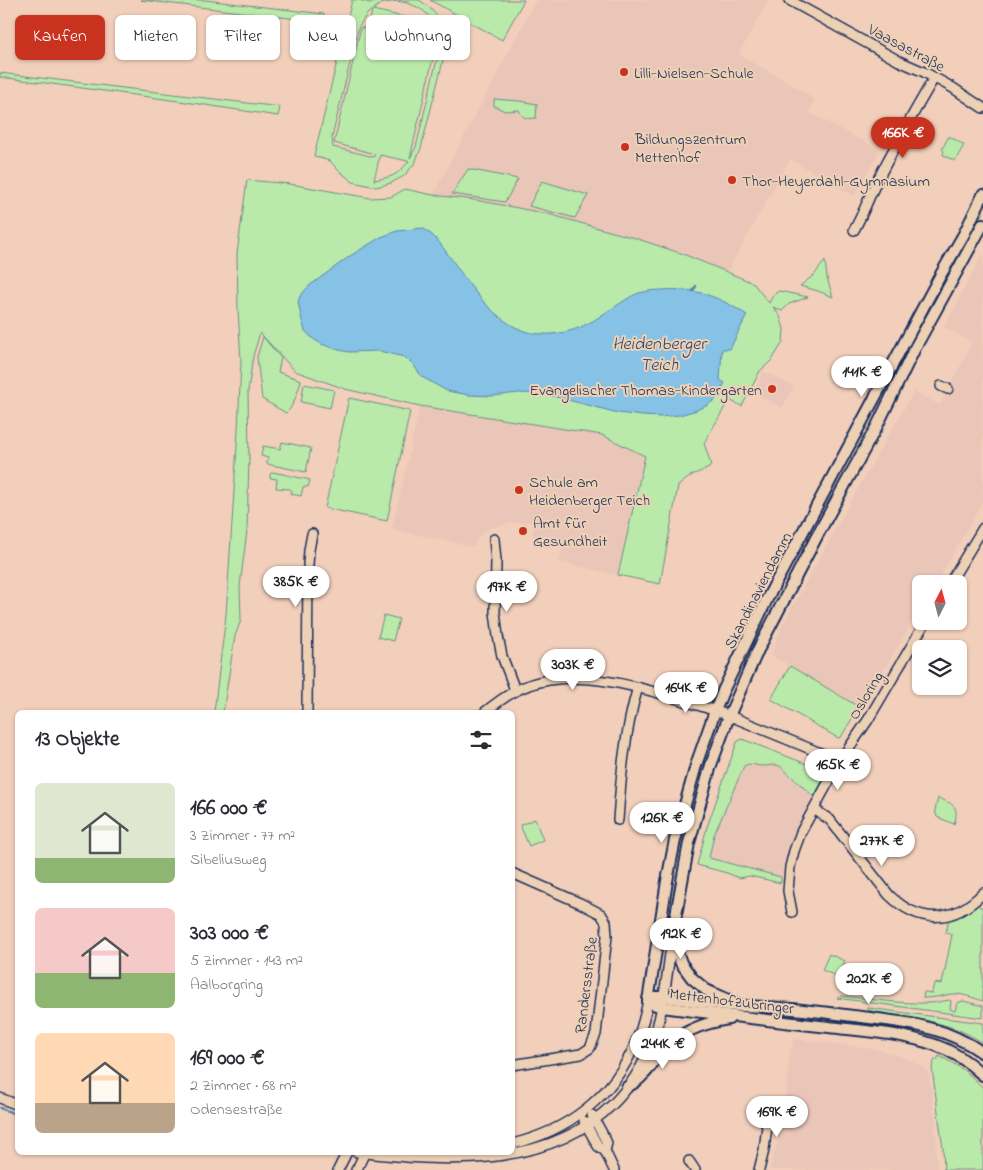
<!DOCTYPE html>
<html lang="de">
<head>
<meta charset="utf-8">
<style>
  :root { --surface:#fff; --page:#f2f2f3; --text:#2b2b33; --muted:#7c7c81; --accent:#c8321e }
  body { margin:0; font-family:"Indie Flower",sans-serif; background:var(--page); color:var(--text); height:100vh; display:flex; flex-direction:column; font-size:19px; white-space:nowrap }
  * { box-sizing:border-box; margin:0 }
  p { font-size:16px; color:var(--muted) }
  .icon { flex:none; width:28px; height:28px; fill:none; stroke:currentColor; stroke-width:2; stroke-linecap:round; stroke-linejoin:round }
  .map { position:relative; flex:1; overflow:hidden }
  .panel { position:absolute; left:15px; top:710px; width:500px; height:445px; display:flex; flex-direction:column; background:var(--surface); border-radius:8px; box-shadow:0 1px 4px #0004 }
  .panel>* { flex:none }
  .guide { position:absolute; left:15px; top:15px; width:500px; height:45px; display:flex; gap:10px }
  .needle { width:32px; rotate:6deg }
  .fabs { position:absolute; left:912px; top:575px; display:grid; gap:10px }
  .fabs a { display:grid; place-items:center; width:55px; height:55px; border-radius:8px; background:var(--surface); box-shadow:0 1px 4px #0004; font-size:25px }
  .price { position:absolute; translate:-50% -42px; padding:0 11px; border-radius:18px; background:#fff; color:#222; font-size:16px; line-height:32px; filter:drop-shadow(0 1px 2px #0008) }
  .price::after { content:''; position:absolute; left:50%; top:30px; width:15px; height:11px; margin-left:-8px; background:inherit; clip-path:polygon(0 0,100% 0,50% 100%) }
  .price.selected { background:var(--accent); color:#fff }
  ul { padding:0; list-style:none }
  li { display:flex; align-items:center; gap:15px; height:125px; padding:0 20px }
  li span { display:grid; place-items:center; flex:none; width:140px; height:100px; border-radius:8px; color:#555 }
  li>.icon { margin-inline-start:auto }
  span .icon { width:60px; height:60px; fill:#fffc; stroke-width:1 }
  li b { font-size:21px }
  h2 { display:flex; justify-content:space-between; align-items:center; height:60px; padding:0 20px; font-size:21px }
  .pill { padding:0 18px; border-radius:8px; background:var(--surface); box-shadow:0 1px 4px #0004; font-size:18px; line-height:45px }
  .pill.selected { background:var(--accent); color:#fff }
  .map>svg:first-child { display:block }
</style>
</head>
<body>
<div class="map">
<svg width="983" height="1170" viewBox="0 0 983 1170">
  <rect width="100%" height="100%" fill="#f2cfba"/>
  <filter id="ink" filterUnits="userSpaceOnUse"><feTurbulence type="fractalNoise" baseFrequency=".02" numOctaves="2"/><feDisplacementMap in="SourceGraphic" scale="10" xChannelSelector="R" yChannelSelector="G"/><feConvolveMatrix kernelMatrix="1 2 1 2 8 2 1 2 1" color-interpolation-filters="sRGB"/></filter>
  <g filter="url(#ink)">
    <g fill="#eac6b9">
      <polygon points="536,0 769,0 739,54 796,87 815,100 809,112 880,150 854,196 790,159 727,272 683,254 638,239 548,214 433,195"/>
      <polygon points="983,254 983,501 936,584 921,584 921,608 869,694 859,707 771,655 782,626 847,508 914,391 940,405 972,343 944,327"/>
      <polygon points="763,371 794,387 782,408 758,395 757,387"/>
      <polygon points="420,406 602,435 645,456 618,575 559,562 563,543 533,537 533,522 510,523 489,528 479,536 474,547 392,529"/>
      <polygon points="747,764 754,764 762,766 775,764 780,766 814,797 801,819 790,843 781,877 709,858 714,835 744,766"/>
      <polygon points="794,1039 838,1044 879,1050 905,1058 919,1065 926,1070 929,1075 935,1115 937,1170 769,1170 781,1131 784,1112 790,1053"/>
    </g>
    <g fill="#baeaa9" stroke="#6a8c84" fill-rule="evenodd">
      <polygon points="141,0 205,0 324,14 322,22"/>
      <path d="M352 0H359L370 3 378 0H419L428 6 437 16 445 32 444 57 421 148 415 163 404 176 391 183 376 187 353 182 338 170 330 161 314 156ZM397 1C412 3 428 10 434 24L373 10 380 4ZM372 10 370 21 431 36 434 24 438 31 439 39 438 55 416 147 410 158 436 45 361 27 334 143 375 154 374 157 333 147 332 137 359 26 367 14ZM380 155 408 161H409C397 176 392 177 374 180Z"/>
      <polygon points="430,0 524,0 502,40"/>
      <polygon points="0,73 280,107 278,116 179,101 0,77"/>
      <path d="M494 99 519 101 537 104 536 118C526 119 523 119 519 110L505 111 494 106Z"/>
      <polygon points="949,136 964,145 955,161 943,155 944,151 942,149"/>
      <polygon points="468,169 518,179 505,202 452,194"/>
      <polygon points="247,180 290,184 370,198 391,197 405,189 433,195 475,200 518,208 548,214 638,239 683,254 727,272 753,283 769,303 773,295 779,291 808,297 789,304 782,311 773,307 780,316 784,329 783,342 772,360 760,371 742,406 729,400 704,443 711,465 709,468 692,475 678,486 660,584 618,575 645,456 602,435 420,406 345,389 295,371 260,333 253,356 248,391 249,459 247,530 240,586 241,620 235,636 223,712 214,712 226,615 238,430 241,361 238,309 237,254"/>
      <polygon points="542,181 588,195 575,218 529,206"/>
      <polygon points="983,205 983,215 916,339 913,337 963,245"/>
      <polygon points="825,261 827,278 833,297 818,291 800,286 814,275"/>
      <path d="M263 337 281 358 278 372 301 380C299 389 293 408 286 413L262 399 257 357Z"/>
      <polygon points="304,384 334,390 330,408 301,402"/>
      <polygon points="349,398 410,411 387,521 325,508"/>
      <polygon points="282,442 311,448 306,472 267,464 268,458 261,456 263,446 280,449"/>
      <polygon points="273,472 310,480 308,487 303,487 301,496 291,494 292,491 290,489 276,488 277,479 270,478 270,474"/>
      <polygon points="384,615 399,619 393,641 378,637"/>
      <polygon points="790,666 859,707 841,737 838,738 771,699"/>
      <path d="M742 739 825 771 823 780 814 797 780 766C773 764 769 766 762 766 755 766 751 762 744 766L714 835 709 858 781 877V883L750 876 739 878 727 873 697 865 707 827 737 742Z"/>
      <path d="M938 798C953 804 960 806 954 824L937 817 935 810Z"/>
      <polygon points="535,819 543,840 529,846 520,825"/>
      <path d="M977 903 981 908 983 906V1001C974 998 961 993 951 994 942 996 933 998 923 998L924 992 932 993 934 983 942 984 952 935 946 933 949 918Z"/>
      <polygon points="829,954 845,961 838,977 822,970"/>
      <path d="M842 996C871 999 900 1004 929 1003 936 1003 942 1001 949 1000L951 1001 950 1009 955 1011 957 1003 963 1001 983 1006V1018L837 998Z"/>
      <path d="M868 1008 983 1023V1043C949 1020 916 1020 877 1012L868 1010Z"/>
      <path d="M939 1056C956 1064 970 1073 983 1088V1170H944L943 1149 932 1068 935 1059 937 1060Z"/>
    </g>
    <path fill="#85c2e5" stroke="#5b87af" d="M422 228C436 235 443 248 452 260 471 287 495 323 528 332 546 337 571 333 587 324 596 320 604 313 613 308 621 303 630 296 639 293 646 291 654 290 662 290 696 287 719 297 747 315L730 349H722L720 380 725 383 716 399 706 406 694 411 679 415 661 417 642 416 618 413 545 394 519 393 492 396 469 395 447 391 422 377 412 363 404 357 379 351 349 352 339 350 321 344 312 338 305 331 302 321 298 302 300 296 309 286 350 256 381 237 397 231Z"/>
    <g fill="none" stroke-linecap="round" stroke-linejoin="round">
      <g stroke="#5b87af" stroke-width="2.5">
        <polyline points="693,291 696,286"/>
        <polyline points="0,1108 18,1115"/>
      </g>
      <g stroke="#1b2f5e" stroke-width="12">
        <g id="minor">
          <polyline points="789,0 899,61 924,72 953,88 983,108"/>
          <path d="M854 230C863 214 869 197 877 181 895 146 914 112 934 78"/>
          <polyline points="941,386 948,389"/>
          <polyline points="494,539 496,561 495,612 498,636 502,656 515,690"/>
          <polyline points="949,584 983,528"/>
          <polyline points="307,712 308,565 309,550 312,534"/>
          <path d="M485 712C505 696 522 684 549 680 588 674 631 685 669 696 689 703 710 708 730 716 767 731 803 746 840 761"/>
          <path d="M814 809 830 820 889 895C919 924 953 924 983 893"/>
          <path d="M618 820C621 776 625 730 638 687"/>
          <polyline points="512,873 580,903 601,914 606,922 607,936 596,1034 590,1048 581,1054 512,1065"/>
          <polyline points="792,912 788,891 790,867 794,851 801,832 840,761 868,720 926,621"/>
          <polyline points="0,1098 18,1105"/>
          <polyline points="592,1115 603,1135 607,1143 605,1151"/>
          <polyline points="584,1121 598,1146 605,1151 614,1170"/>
          <path d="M512 1144C568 1131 614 1096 636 1042 642 1029 645 1015 648 1001"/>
          <path d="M357 1152C443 1162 547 1170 613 1104 630 1087 643 1066 652 1043 664 1010 667 974 672 939"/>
          <polyline points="689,1161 695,1170"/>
          <polyline points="338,1170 347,1152"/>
          <polyline points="356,1170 358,1167 365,1152"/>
          <polyline points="759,1170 764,1150 767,1126 759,1111"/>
        </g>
      </g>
      <g stroke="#1b2f5e" stroke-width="14">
        <g id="major">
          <path d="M983 195 964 234 940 276 768 597 723 691 715 711 697 762 675 840 667 881 648 1001 653 1004 662 1007C717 1014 773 1021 829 1027 864 1031 901 1033 935 1045 953 1051 969 1062 983 1075"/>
          <path d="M648 999 653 997H663C690 1000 717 1005 743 1006 780 1007 816 1011 853 1016 901 1022 942 1024 983 1053"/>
          <polyline points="742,1006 706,990 692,978 681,963 672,937 689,843 711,765 729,716 758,650 817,536 877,426 915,348 983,224"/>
          <path d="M627 1087C633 1084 639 1080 643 1075 650 1069 654 1060 660 1053 679 1032 702 1023 729 1019"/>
        </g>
      </g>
      <use href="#minor" stroke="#eed1b4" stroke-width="9"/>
      <use href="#major" stroke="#eed1b4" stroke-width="10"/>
    </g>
  </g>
  <g fill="#c8321e" stroke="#eed1b4" stroke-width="2">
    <circle cx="624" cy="72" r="5"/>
    <circle cx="625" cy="147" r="5"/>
    <circle cx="732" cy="180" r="5"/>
    <circle cx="772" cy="389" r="5"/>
    <circle cx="519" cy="490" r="5"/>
    <circle cx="523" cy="531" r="5"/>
  </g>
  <g text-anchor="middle" stroke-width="4" stroke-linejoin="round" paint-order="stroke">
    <g font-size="16" fill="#1b2f5e" stroke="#eed1b4">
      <text transform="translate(907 47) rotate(28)" y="6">Vaasastraße</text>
      <text transform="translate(757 590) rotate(-63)" y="6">Skandinaviendamm</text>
      <text transform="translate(865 695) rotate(-59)" y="6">Osloring</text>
      <text transform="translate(585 985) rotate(-83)" y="6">Randersstraße</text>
      <text transform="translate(732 1000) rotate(7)" y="6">Mettenhofzubringer</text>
    </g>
    <g font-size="16" fill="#1b2f5e" stroke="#eed1b4" text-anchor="start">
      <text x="634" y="78">Lilli-Nielsen-Schule</text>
      <text x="635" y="144">Bildungszentrum<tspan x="635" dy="18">Mettenhof</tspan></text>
      <text x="742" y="186">Thor-Heyerdahl-Gymnasium</text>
      <text x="762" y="395" text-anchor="end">Evangelischer Thomas-Kindergarten</text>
      <text x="529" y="487">Schule am<tspan x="529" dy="18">Heidenberger Teich</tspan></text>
      <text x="533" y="528">Amt für<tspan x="533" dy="18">Gesundheit</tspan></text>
    </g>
    <g font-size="18" font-style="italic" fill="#2b4572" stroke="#eed1b4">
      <text x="659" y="349">Heidenberger<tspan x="659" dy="21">Teich</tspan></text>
    </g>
  </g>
</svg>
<div class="fabs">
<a><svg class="needle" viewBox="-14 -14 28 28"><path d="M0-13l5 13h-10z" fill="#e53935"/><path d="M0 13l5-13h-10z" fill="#7c7c81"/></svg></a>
<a><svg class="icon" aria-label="layers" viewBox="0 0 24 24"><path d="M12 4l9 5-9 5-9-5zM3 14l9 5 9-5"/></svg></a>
</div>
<b class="price selected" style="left:903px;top:159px">166K €</b>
<b class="price" style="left:862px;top:398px">141K €</b>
<b class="price" style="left:296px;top:608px">385K €</b>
<b class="price" style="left:507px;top:613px">197K €</b>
<b class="price" style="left:573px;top:691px">303K €</b>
<b class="price" style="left:686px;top:714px">164K €</b>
<b class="price" style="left:838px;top:791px">165K €</b>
<b class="price" style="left:662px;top:844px">126K €</b>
<b class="price" style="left:882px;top:867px">277K €</b>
<b class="price" style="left:681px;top:960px">192K €</b>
<b class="price" style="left:869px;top:1005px">202K €</b>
<b class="price" style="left:663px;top:1070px">244K €</b>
<b class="price" style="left:777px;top:1138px">169K €</b>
<div class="guide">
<a class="pill selected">Kaufen</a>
<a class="pill">Mieten</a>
<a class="pill">Filter</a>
<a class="pill">Neu</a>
<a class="pill">Wohnung</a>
</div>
<section class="panel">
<h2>13 Objekte<svg class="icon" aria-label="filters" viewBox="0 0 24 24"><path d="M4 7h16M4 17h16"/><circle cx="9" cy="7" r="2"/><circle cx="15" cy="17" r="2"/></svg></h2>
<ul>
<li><span style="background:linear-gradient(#dfe7d0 75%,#8fb573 0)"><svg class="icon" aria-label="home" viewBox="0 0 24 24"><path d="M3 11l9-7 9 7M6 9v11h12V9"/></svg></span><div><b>166 000 €</b><p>3 Zimmer · 77 m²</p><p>Sibeliusweg</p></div></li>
<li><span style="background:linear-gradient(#f6c9c9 65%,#8fb573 0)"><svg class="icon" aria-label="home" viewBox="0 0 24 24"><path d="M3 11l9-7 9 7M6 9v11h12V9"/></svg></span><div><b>303 000 €</b><p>5 Zimmer · 143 m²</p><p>Aalborgring</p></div></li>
<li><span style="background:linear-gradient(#ffd9b3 70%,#b9a48a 0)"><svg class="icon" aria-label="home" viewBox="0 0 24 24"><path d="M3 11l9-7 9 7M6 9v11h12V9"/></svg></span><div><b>169 000 €</b><p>2 Zimmer · 68 m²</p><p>Odensestraße</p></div></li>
</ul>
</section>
</div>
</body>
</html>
